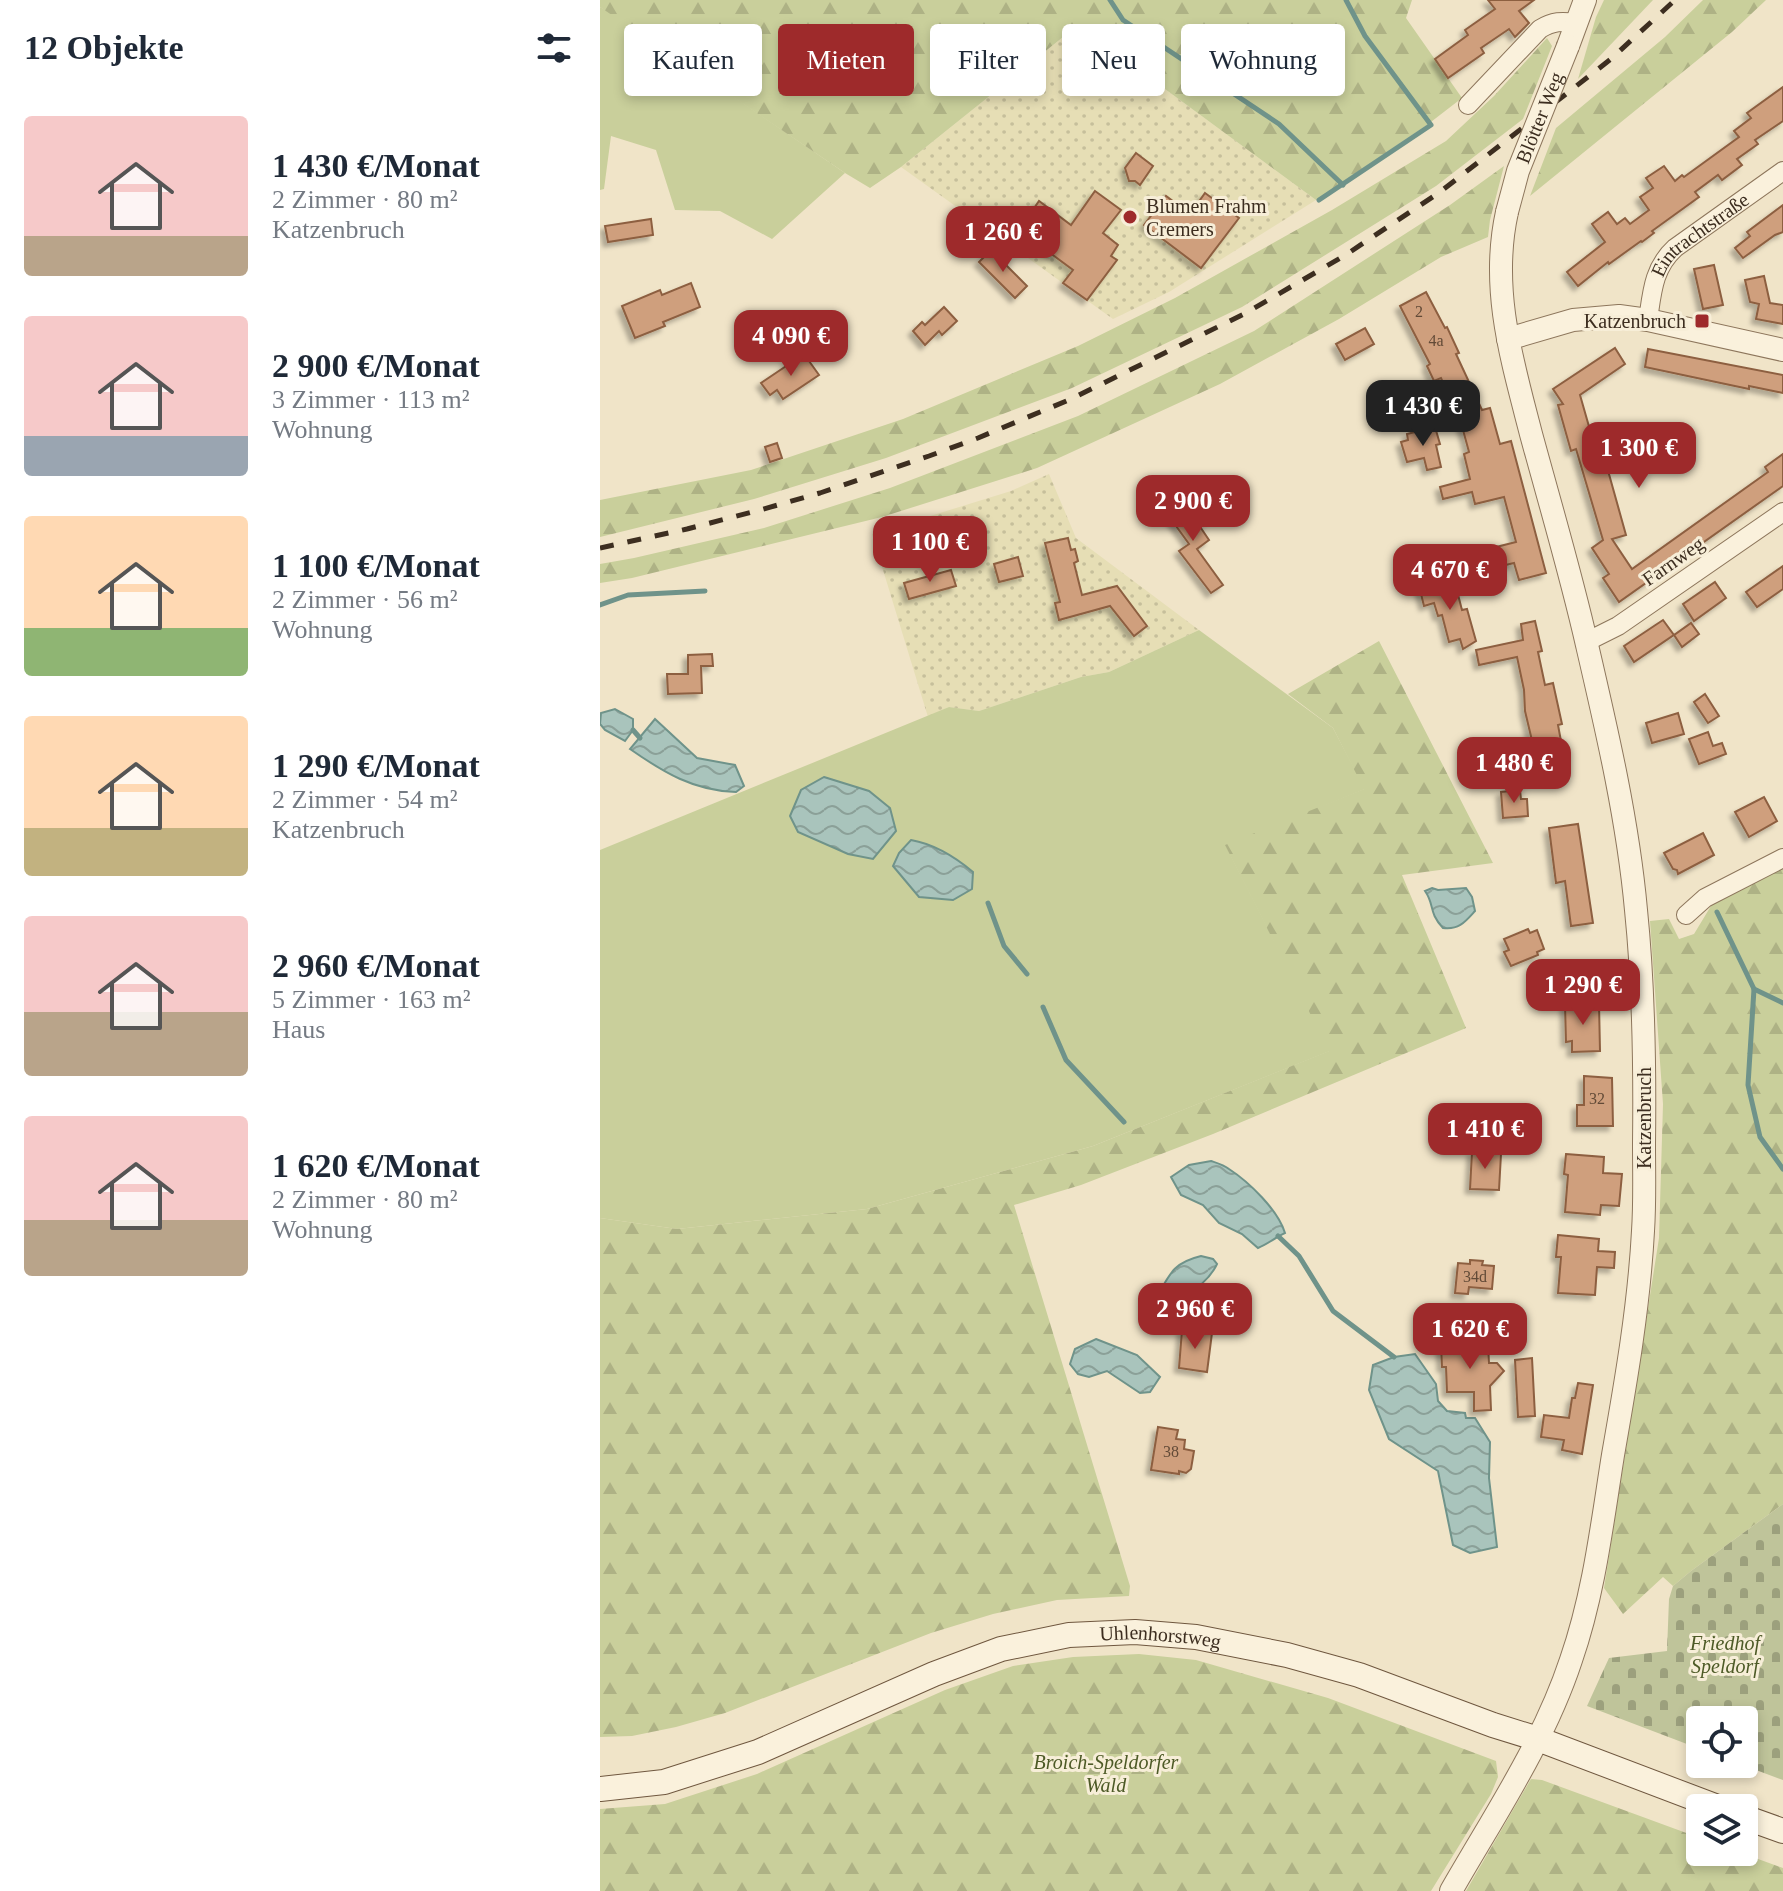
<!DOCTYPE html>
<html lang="de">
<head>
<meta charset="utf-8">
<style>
  :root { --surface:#fff; --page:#f6f6f7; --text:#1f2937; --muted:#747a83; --accent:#9e2a2b }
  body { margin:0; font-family:Georgia,serif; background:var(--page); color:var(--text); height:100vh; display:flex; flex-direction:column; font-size:30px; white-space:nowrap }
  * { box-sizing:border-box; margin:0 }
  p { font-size:26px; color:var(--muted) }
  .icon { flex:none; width:44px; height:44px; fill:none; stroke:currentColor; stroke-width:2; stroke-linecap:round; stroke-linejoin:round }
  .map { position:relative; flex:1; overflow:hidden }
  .side { display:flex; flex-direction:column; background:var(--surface); width:600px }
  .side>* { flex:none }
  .top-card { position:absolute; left:24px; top:24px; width:760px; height:72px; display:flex; gap:16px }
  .tools { position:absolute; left:1086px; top:1706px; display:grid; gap:16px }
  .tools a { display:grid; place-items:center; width:72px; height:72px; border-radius:8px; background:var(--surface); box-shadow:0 4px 12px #0003; font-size:40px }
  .price { position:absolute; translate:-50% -68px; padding:0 18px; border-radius:16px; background:var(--accent); color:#fff; font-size:26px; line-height:52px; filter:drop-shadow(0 2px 4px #0008) }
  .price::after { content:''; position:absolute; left:50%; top:48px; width:24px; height:18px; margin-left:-12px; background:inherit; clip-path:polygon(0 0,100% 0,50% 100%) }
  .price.active { background:#222; color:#fff }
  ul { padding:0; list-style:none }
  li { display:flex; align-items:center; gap:24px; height:200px; padding:0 24px }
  li span { display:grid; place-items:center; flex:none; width:224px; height:160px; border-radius:8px; color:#555 }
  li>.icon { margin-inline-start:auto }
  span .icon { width:96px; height:96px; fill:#fffc; stroke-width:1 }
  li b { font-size:34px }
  h2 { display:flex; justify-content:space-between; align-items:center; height:96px; padding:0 24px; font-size:34px }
  .tag { padding:0 28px; border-radius:8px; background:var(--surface); box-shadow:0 4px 12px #0003; font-size:28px; line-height:72px }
  .tag.active { background:var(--accent); color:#fff }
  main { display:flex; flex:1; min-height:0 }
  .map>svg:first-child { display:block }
</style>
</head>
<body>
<main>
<section class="side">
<h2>12 Objekte<svg class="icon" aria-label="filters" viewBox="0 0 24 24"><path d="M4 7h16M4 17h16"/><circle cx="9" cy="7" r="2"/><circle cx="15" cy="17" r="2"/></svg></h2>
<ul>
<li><span style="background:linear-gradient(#f6c9c9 75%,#b9a48a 0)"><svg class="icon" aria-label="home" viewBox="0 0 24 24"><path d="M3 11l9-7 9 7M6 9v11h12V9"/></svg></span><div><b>1 430 €/Monat</b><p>2 Zimmer · 80 m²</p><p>Katzenbruch</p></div></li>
<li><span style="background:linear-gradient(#f6c9c9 75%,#9aa5b1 0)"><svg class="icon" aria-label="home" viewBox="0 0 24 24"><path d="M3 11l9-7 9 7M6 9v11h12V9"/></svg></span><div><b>2 900 €/Monat</b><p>3 Zimmer · 113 m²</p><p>Wohnung</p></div></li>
<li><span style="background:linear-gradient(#ffd9b3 70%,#8fb573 0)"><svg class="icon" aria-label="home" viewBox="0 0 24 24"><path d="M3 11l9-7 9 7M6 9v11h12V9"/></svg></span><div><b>1 100 €/Monat</b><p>2 Zimmer · 56 m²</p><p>Wohnung</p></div></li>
<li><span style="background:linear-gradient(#ffd9b3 70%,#c2b280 0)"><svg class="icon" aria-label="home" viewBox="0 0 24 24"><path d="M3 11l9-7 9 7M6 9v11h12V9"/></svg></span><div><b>1 290 €/Monat</b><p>2 Zimmer · 54 m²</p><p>Katzenbruch</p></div></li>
<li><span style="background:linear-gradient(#f6c9c9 60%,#b9a48a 0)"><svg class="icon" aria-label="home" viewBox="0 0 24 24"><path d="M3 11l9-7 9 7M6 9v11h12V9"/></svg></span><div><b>2 960 €/Monat</b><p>5 Zimmer · 163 m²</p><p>Haus</p></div></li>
<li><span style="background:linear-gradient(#f6c9c9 65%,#b9a48a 0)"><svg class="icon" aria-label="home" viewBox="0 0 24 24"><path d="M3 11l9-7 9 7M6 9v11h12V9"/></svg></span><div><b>1 620 €/Monat</b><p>2 Zimmer · 80 m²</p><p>Wohnung</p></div></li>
</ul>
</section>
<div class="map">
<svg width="1183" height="1891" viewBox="0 0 1183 1891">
  <defs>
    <pattern id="farmland-dots" width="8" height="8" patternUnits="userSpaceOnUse" patternTransform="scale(2)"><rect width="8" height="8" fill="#e6deb5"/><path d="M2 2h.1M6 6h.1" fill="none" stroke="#c6bf9b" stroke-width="1.8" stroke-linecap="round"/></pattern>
    <pattern id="forest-firs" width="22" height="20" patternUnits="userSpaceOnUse" patternTransform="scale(2)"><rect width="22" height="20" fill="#c9cf9b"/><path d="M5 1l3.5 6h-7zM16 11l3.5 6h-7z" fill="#aeb285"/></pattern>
    <pattern id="cemetery-stones" width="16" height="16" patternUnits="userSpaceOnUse" patternTransform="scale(2)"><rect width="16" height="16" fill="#bfc49a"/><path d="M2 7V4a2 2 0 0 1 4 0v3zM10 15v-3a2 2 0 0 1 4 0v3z" fill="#9ca07d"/></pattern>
    <pattern id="water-waves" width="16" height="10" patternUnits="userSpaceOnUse" patternTransform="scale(2)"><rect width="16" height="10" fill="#a9c4bc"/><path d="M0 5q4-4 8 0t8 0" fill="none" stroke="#8ba098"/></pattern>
    <filter id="shadow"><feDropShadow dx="-4.5" dy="4.5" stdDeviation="2" flood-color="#0004"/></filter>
  </defs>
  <rect width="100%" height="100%" fill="#f0e4c8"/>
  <g fill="url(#farmland-dots)">
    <polygon points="478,25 716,200 569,292 513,319 301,167"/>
    <polygon points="449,474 476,538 599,630 509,672 481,677 379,711 349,707 328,717 272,534 411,491"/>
  </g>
  <g fill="#c9cf9b">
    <polygon points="0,7 14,15 245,173 172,239 120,211 75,210 56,150 11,136 4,189 0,190"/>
    <polygon points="599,630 733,728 765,789 626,846 730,1051 493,1146 267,1209 77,1229 0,1218 0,850 349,707 379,711 481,677 509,672"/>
  </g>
  <g fill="url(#forest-firs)">
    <polygon points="0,0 812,0 806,18 862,98 827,125 716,200 478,25 301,167 270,188 245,173 0,7"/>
    <polygon points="1004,0 1053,0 978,79 996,17"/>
    <polygon points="1103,0 1166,0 1132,32 930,196 956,128 1065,37"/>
    <polygon points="947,38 952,46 923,119 836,186 642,307 472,388 286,458 154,499 0,537 0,500 151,470 303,419 478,346 575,298 732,210 846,141 894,96"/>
    <polygon points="904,166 890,220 888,237 841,257 739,319 620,384 437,468 282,517 32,578 0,583 0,564 34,558 164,528 290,488 478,416 654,331 850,205"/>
    <polygon points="779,641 893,863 802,875 866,1028 613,1134 481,1185 414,1205 530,1586 529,1596 457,1600 393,1614 331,1633 125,1713 76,1727 32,1736 0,1737 0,1218 77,1229 267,1209 493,1146 729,1051 625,845 764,789 733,728 688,694"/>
    <polygon points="1183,864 1183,1504 1091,1571 1073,1586 1063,1577 1023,1614 1004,1588 1059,1238 1063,1104 1050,921 1069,919 1079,939 1094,934 1114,901"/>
    <polygon points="539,1654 596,1660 728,1698 896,1761 898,1777 891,1794 831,1891 0,1891 0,1809 65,1804 157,1774 345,1690 413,1666 473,1657"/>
    <polygon points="931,1779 942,1780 1100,1838 1100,1852 1139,1852 1183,1868 1183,1891 866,1891"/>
  </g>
  <polygon fill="url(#cemetery-stones)" points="1183,1504 1183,1780 1140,1764 1144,1764 1144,1720 1100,1720 1100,1749 987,1706 1009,1658 1067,1651 1069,1599 1073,1586 1091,1571"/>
  <g fill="url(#water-waves)" stroke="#6f938a" stroke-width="2">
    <polygon points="15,709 33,719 33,730 25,741 5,730 0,724 1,713"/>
    <path d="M55 719 97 758 135 765 144 786 136 792C94 791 63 772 30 749Z"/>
    <polygon points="224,777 269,791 290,808 296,831 273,859 248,854 198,832 190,816 201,790"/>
    <path d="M311 840C334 844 354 856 373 872L372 889 353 900 319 897 293 866 299 853Z"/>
    <path d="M832 888 838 890 866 888 872 897 875 911C865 922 859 930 843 928 828 912 835 905 825 891Z"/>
    <path d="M611 1161C617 1163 624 1165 629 1169 649 1182 678 1210 685 1233 676 1237 668 1244 658 1248L642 1234 619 1223 603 1205 581 1195 571 1177 589 1165Z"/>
    <path d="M601 1256 613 1259 617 1264C611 1277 595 1293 580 1295 573 1296 566 1294 559 1293 571 1271 576 1262 601 1256Z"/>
    <polygon points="496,1339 537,1355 560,1377 550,1392 540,1393 507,1371 489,1377 478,1374 470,1364 475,1349"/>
    <polygon points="815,1354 836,1384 838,1401 847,1411 865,1413 866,1418 875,1418 890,1442 889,1478 897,1547 870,1553 853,1545 838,1471 789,1439 769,1390 773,1365 794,1357"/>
  </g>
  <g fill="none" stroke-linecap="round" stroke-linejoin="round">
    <g stroke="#6f938a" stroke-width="5">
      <polyline points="510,0 523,20 679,124 743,185"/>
      <polyline points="719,200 831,125 765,36 746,0"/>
      <polyline points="0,605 28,595 105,591"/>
      <polyline points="33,730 40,738"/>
      <polyline points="388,903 404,946 427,974"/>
      <polyline points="1117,912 1154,989 1148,1085 1160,1137 1183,1169"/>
      <polyline points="1154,989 1183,1003"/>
      <polyline points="443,1007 466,1060 524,1122"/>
      <polyline points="678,1236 699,1256 733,1311 794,1357"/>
    </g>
  </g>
  <g fill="#cf9f7d" stroke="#8d5f41" stroke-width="2" filter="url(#shadow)">
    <polygon points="888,0 934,0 919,11 929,23 915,37 909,29 881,48 884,53 848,78 835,59 868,35 865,30 895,9"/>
    <polygon points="1183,87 1183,121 1155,140 1158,144 1137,159 1142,165 1122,180 1118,175 1095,192 1099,197 1052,231 1054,233 1042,242 1041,241 1009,264 1008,262 978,286 967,272 1005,242 992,224 1008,212 1017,224 1025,218 1030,224 1049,210 1040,197 1053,188 1046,178 1064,166 1075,181 1082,175 1084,177 1139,137 1134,131 1151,118 1147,113"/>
    <polygon points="536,153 553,166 540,185 535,181 529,181 525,168"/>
    <polygon points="495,191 521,210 503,233 518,245 511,256 517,260 487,300 463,283 473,270 415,227 426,213 430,214 439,201 471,225"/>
    <polygon points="605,193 639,218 601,268 544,225 566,196 590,214"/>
    <polygon points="1183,205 1183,232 1175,235 1143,258 1135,248 1150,236 1147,232"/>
    <polygon points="51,219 53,235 8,242 5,226"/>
    <polygon points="391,250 427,286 415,298 379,262"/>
    <polygon points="1114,265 1123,305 1103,309 1094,269"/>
    <polygon points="1164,276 1170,303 1183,305 1183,324 1156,319 1159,304 1150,302 1145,280"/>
    <polygon points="91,283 100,307 63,322 65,326 35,338 22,306 60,290 62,295"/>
    <polygon points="826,292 845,328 847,327 859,353 856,354 882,410 890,408 900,444 911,441 946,573 919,580 914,563 893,568 888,549 916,542 904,497 875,504 872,492 843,499 840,487 870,479 864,454 869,452 860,419 853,422 846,408 853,405 841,378 834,381 827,366 830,364 800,306"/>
    <polygon points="344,307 357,321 342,335 339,331 325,345 313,331 322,322 325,325"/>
    <polygon points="765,328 774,344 745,360 736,344"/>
    <polygon points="1015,348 1025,364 980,395 990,430 994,429 998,443 1000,442 1026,535 1012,539 1032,569 1168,472 1165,467 1183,454 1183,486 1019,602 1003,578 1009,574 992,548 1003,540 976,449 971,451 958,405 963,404 953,389"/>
    <polygon points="1048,349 1183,375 1183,393 1149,386 1149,389 1045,367"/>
    <polygon points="204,354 219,375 183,399 177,390 170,395 161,383"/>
    <polygon points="835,427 840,444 836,445 841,467 827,470 824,458 807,462 801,442 808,440 807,434"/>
    <polygon points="177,443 182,458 170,462 165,447"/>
    <polygon points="580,497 609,540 597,549 623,585 611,593 579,551 589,544 563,508"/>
    <polygon points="468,538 471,550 475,549 478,561 474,563 482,595 517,586 547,626 534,636 510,606 459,620 455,603 460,602 445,543"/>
    <polygon points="418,557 423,576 399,582 394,564"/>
    <polygon points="1183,566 1183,589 1157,607 1146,592"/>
    <polygon points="351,570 356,586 309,599 304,583"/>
    <polygon points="818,582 830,589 855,583 862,610 867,609 876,641 863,649 860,639 849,642 842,615 838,616 834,603 824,606"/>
    <polygon points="1115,582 1126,598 1094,621 1083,604"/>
    <polygon points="1063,620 1074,635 1091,623 1099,634 1082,647 1074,635 1034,662 1024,646"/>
    <polygon points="935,621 942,651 938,652 945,685 953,683 962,724 958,725 966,768 943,772 938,748 934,749 925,711 924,690 917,657 879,665 876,650 923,640 921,624"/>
    <polygon points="112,654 113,666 101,666 102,693 68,694 67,674 88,674 88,655"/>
    <polygon points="1105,694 1119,716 1108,723 1094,702"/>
    <polygon points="1078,713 1084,734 1052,743 1046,723"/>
    <polygon points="1108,732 1113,746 1122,743 1126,754 1099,764 1089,739"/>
    <polygon points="920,790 921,799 927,799 928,816 903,818 901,792"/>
    <polygon points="1164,797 1177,821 1149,837 1135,812"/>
    <polygon points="978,824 993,923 971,926 965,881 956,883 949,828"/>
    <polygon points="1103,833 1114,855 1078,874 1077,870 1073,869 1064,853"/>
    <polygon points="928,929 930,933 937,930 944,949 937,952 938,955 911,966 904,952 909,950 904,939"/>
    <polygon points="999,1004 1000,1051 972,1052 972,1041 966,1042 965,1005"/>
    <polygon points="984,1076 1012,1078 1013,1126 977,1126 977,1105 984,1105"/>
    <polygon points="872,1152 901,1154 899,1190 870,1189"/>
    <polygon points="966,1154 1004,1157 1003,1173 1022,1174 1019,1206 1001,1205 1000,1215 965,1212 968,1175 964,1174"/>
    <polygon points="958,1235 999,1239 998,1251 1015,1252 1014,1268 997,1267 995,1295 958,1293 961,1257 956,1257"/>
    <polygon points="870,1260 883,1261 882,1265 894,1266 892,1289 869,1287 868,1294 855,1293 858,1263 870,1264"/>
    <polygon points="582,1330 612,1333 607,1372 579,1368"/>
    <polygon points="872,1337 872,1345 888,1344 889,1363 897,1363 904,1371 890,1386 891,1410 874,1411 874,1392 847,1392 846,1367 842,1367 841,1346 854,1346 854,1338"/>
    <polygon points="932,1358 935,1416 918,1417 915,1360"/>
    <polygon points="978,1383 993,1385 982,1454 962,1450 964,1440 941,1437 944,1415 969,1418 972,1398 975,1398"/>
    <polygon points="558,1427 578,1430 576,1439 585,1440 584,1449 594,1451 591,1469 586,1473 579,1471 579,1474 551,1470"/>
  </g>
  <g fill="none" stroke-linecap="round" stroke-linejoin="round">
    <g stroke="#8d765c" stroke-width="20">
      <g id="minor">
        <path d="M868 105 940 29C953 21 962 21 976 23"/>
        <path id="s1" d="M1048 320C1052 293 1053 268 1075 248L1183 171"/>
        <polyline points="986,642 1018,626 1183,512"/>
        <polyline points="1086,915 1105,898 1183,858"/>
      </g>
    </g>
    <g stroke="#8d765c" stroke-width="24">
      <g id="tertiary">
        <polyline points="968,46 985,0"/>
        <polyline points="908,339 973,320 1019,316 1048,320 1183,350"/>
        <path d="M851 1891C894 1816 944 1742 971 1660 994 1594 1002 1524 1013 1455 1026 1381 1039 1306 1043 1231 1045 1202 1044 1173 1044 1144 1045 1066 1044 988 1036 910 1028 821 1007 731 987 645 971 574 950 504 931 434 912 360 890 289 907 212"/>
      </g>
    </g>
    <g stroke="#6f573f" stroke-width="26">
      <g id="secondary">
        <path id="s2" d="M0 1789 64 1782 158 1752 334 1674 401 1649 469 1635 535 1632 596 1637 687 1655 759 1675 893 1725 938 1739 1120 1808"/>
        <polyline points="1144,1817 1183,1831"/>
      </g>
    </g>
    <use href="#minor" stroke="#faf1dc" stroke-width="18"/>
    <use href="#tertiary" stroke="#faf1dc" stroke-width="22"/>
    <use href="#secondary" stroke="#faf1dc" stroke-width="24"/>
    <polyline stroke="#3d2e20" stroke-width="5" stroke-dasharray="14 14" stroke-linecap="butt" points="0,548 87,529 160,510 220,493 329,456 378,438 471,399 644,314 744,256 840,192 1011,59 1075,0"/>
    <g stroke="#8d765c" stroke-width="24" stroke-linecap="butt">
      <g id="tertiary-bridge">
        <path id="s3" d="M907 212 918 171 968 46"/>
      </g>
    </g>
    <use href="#tertiary-bridge" stroke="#faf1dc" stroke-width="22"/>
  </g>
  <g fill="#9e2a2b" stroke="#f7eed8" stroke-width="3">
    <circle cx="530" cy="217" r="8"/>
    <rect x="1094" y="313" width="16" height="16" rx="4"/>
  </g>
  <g text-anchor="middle" stroke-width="6" stroke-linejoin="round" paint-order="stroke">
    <g font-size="16" fill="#624a37">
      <text x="819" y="317">2</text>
      <text x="836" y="346">4a</text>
      <text x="997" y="1104">32</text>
      <text x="875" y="1282">34d</text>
      <text x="571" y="1457">38</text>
    </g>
    <g font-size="20" fill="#3d2e20" stroke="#f7eed8">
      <text dy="7" stroke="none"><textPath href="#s3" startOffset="100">Blötter Weg</textPath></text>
      <text dy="7" stroke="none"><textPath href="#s1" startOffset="106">Eintrachtstraße</textPath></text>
      <text transform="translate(1073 561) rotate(-35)" y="7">Farnweg</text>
      <text transform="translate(1044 1118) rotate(-90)" y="7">Katzenbruch</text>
      <text dy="7" stroke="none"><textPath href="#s2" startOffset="588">Uhlenhorstweg</textPath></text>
    </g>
    <g font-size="20" fill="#3d2e20" stroke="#f7eed8" text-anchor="start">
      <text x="546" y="213">Blumen Frahm<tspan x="546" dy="23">Cremers</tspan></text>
      <text x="1086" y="328" text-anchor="end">Katzenbruch</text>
    </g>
    <g font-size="20" font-style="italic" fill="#4d5a26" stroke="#f7eed8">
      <text x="1125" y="1650">Friedhof<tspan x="1125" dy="23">Speldorf</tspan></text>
      <text x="506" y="1769">Broich-Speldorfer<tspan x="506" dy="23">Wald</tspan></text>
    </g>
  </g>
</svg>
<div class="tools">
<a><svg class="icon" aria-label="locate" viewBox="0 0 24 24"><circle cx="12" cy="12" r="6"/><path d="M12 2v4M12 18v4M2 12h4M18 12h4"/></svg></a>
<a><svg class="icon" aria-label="layers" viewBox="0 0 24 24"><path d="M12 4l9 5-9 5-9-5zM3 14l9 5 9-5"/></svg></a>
</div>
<b class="price" style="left:403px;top:274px">1 260 €</b>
<b class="price" style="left:191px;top:378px">4 090 €</b>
<b class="price active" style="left:823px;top:448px">1 430 €</b>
<b class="price" style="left:1039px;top:490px">1 300 €</b>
<b class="price" style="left:593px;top:543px">2 900 €</b>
<b class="price" style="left:330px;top:584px">1 100 €</b>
<b class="price" style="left:850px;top:612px">4 670 €</b>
<b class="price" style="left:914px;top:805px">1 480 €</b>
<b class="price" style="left:983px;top:1027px">1 290 €</b>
<b class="price" style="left:885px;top:1171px">1 410 €</b>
<b class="price" style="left:595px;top:1351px">2 960 €</b>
<b class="price" style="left:870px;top:1371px">1 620 €</b>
<div class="top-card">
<a class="tag">Kaufen</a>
<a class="tag active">Mieten</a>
<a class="tag">Filter</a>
<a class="tag">Neu</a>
<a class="tag">Wohnung</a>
</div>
</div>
</main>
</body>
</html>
